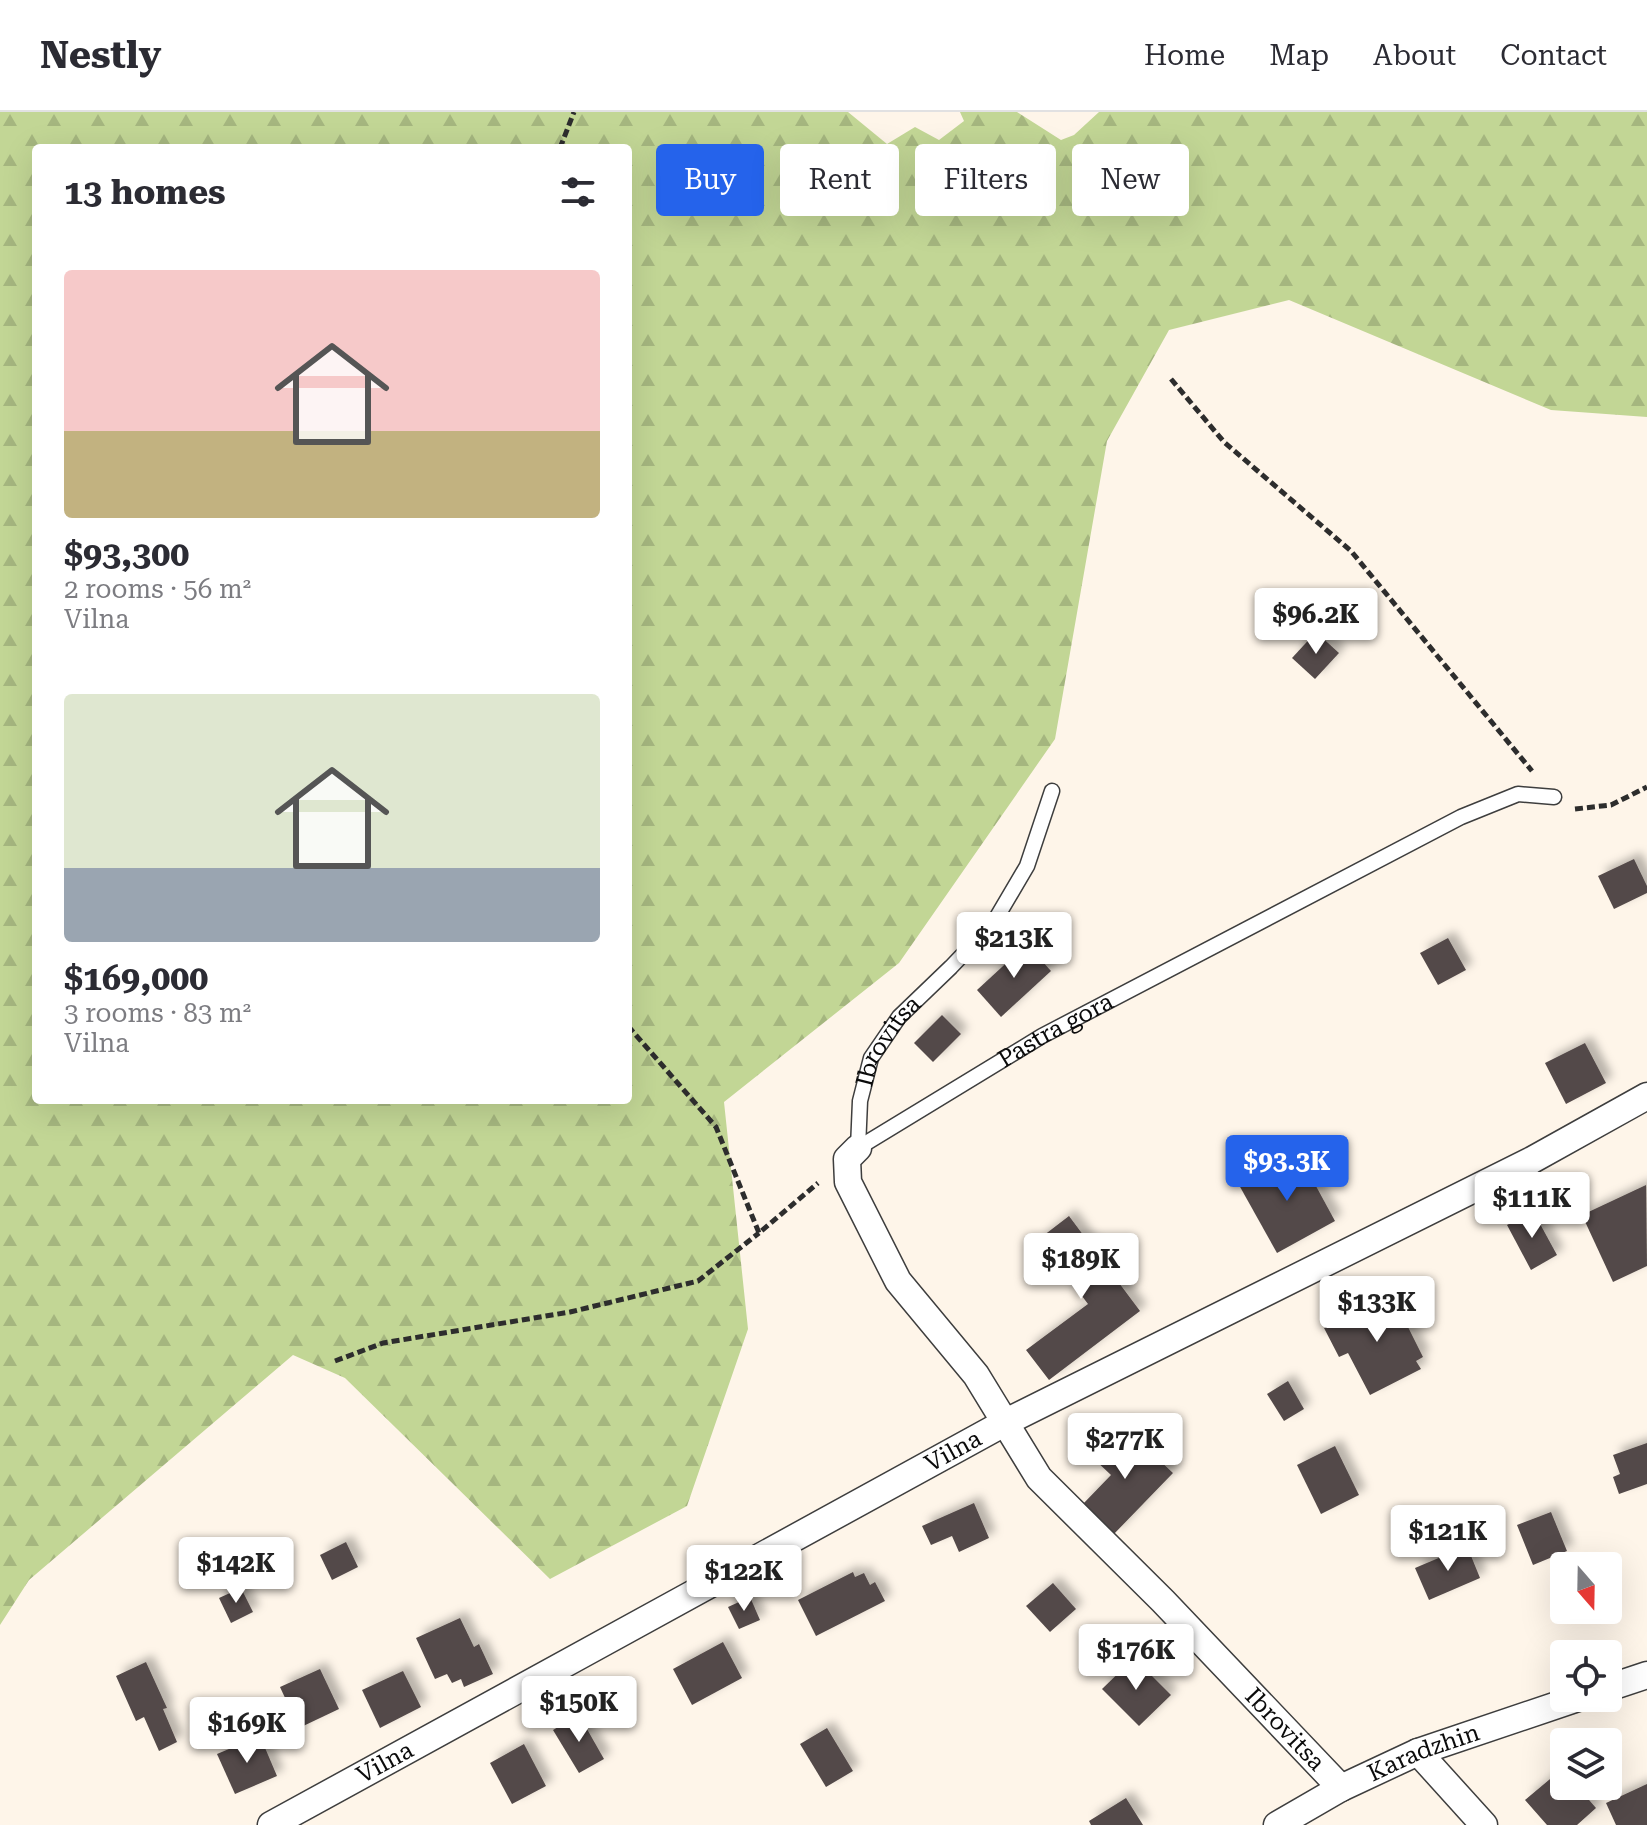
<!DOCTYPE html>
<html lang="en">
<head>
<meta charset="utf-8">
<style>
  :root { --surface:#fff; --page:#f2f2f3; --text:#2b2b33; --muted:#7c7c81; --line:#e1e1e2; --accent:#2563eb }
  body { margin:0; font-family:"Roboto Serif",serif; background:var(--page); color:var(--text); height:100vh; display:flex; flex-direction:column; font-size:30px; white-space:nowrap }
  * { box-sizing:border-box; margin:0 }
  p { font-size:26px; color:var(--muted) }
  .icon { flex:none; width:44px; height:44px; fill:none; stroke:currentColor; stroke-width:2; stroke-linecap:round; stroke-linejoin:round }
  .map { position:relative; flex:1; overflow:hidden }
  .side { position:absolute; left:32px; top:32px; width:600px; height:960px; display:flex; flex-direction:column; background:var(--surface); border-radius:8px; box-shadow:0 8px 32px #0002 }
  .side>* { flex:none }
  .guide { position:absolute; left:656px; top:32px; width:760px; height:72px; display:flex; gap:16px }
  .needle { width:52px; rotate:160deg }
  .controls { position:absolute; left:1550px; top:1440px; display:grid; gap:16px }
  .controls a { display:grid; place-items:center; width:72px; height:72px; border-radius:8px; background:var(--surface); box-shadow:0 8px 32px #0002; font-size:40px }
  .price { position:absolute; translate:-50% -68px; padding:0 18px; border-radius:8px; background:#fff; color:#222; font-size:26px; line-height:52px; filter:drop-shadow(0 2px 4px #0008) }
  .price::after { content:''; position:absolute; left:50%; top:48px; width:24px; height:18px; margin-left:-12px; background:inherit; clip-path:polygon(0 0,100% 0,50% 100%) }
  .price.current { background:var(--accent); color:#fff }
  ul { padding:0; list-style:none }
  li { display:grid; align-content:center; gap:16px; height:424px; padding:0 32px }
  li span { display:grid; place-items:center; height:248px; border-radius:8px; color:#555 }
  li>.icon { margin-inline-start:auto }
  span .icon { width:144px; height:144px; fill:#fffc; stroke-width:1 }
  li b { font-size:34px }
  h2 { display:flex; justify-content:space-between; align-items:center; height:96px; padding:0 32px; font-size:34px }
  .chip { padding:0 28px; border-radius:8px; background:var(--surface); box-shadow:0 8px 32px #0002; font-size:28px; line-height:72px }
  .chip.current { background:var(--accent); color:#fff }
  header { display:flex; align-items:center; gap:48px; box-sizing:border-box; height:112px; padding:0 40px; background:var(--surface); border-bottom:2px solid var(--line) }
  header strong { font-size:38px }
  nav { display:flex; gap:44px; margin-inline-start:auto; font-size:28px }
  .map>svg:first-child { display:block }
</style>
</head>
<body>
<header>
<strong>Nestly</strong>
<nav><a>Home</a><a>Map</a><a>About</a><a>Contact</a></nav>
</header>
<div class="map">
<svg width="1647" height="1713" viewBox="0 0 1647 1713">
  <defs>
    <pattern id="forest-firs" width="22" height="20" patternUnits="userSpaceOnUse" patternTransform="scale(2)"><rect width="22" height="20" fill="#c2d695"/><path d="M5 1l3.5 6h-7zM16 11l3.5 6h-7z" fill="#a5b67f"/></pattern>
    <filter id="shadow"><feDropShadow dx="7" dy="-7" stdDeviation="4" flood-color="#0004"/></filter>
  </defs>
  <rect width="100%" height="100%" fill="#fef5e9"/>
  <path fill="url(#forest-firs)" fill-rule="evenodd" d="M0 0H848L887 32 915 15 939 28 964 9 960 0H1017L1061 28 1074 23 1099 0H1647V305L1551 298 1289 188 1169 218 1107 329 1055 627 899 851 724 990 748 1217 687 1394 550 1467 345 1266 293 1243 29 1468 0 1513ZM36 36H628V988H36Z"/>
  <g fill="#534948" filter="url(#shadow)">
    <polygon points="1316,520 1339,541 1315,567 1292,546"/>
    <polygon points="1634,747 1647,774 1647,781 1614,797 1598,764"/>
    <polygon points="1448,826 1466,858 1438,873 1420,841"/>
    <polygon points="1027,832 1051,859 1001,905 977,878"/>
    <polygon points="942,903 961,922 933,950 914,931"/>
    <polygon points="1585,931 1606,971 1566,992 1545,951"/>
    <polygon points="1298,1041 1335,1109 1277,1141 1239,1073"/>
    <polygon points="1646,1073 1647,1154 1613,1170 1582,1103"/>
    <polygon points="1533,1099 1557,1143 1531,1158 1507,1113"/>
    <polygon points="1069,1104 1140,1199 1049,1268 1026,1238 1088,1192 1039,1127"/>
    <polygon points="1369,1187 1376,1199 1398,1188 1411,1213 1408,1215 1423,1245 1416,1249 1421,1257 1370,1283 1348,1241 1339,1245 1324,1216 1355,1201 1352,1196"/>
    <polygon points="1288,1269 1304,1297 1284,1309 1267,1282"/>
    <polygon points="1124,1315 1173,1361 1113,1423 1082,1393 1111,1363 1094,1347"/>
    <polygon points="1647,1331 1647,1372 1619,1382 1613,1365 1620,1362 1613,1343"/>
    <polygon points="1335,1334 1359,1383 1321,1402 1297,1353"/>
    <polygon points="974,1391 989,1426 959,1440 952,1424 931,1433 922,1414"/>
    <polygon points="1551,1400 1567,1439 1533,1453 1517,1413"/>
    <polygon points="346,1430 358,1455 332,1468 320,1443"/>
    <polygon points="1467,1434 1480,1466 1429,1488 1415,1456"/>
    <polygon points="853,1460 855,1465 864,1461 870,1473 875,1470 885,1489 816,1524 798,1488"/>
    <polygon points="1053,1471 1076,1497 1050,1520 1026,1494"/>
    <polygon points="241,1476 253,1500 231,1511 219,1486"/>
    <polygon points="750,1485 760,1508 739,1517 728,1495"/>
    <polygon points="460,1506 474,1535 479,1532 493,1562 464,1575 461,1567 452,1571 447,1562 435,1567 416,1526"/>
    <polygon points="723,1530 742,1566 692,1593 673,1557"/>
    <polygon points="1134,1546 1171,1583 1139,1614 1102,1577"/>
    <polygon points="146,1550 167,1596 163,1597 177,1630 159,1639 144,1605 136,1609 116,1564"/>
    <polygon points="320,1557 339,1597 299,1616 280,1575"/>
    <polygon points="403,1559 421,1595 380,1616 362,1578"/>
    <polygon points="579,1603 604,1647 579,1661 553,1618"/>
    <polygon points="827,1616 853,1659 826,1675 800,1632"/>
    <polygon points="260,1624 277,1664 235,1682 217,1642"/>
    <polygon points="524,1632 546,1674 512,1692 490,1651"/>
    <polygon points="1562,1657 1564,1659 1564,1674 1577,1674 1596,1696 1577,1713 1547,1713 1525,1688"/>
    <polygon points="1647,1672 1647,1713 1616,1713 1606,1691"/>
    <polygon points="1126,1686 1143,1713 1091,1713 1089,1709"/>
  </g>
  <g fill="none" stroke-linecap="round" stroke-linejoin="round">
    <g stroke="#3e3e3e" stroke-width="17">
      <g id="service">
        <path id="s1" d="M858 1036 1042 924 1461 705 1518 682 1554 685"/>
        <path id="s2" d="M858 1036 860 989 871 946 899 905 951 855 994 810 1027 754 1052 679"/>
      </g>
    </g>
    <g stroke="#3e3e3e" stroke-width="29">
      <g id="minor">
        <path id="s3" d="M858 1036 847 1047 848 1070 898 1169 976 1263 1039 1366 1163 1489 1341 1676"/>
        <polyline points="1608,1576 1647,1563"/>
        <polyline points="1418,1640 1484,1713"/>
        <path id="s4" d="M271 1713 1006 1310 1532 1048 1647 984"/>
        <path id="s5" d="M1277 1713 1341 1676 1418 1640 1578 1586"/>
      </g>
    </g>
    <g stroke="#2d2d2d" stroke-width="5" stroke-dasharray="8 4" stroke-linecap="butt">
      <polyline points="560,36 574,0"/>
      <polyline points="1171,267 1224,330 1351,439 1532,659"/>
      <polyline points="1575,697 1611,693 1647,675"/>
      <polyline points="628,914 716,1015 759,1121 818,1071"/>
      <polyline points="335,1249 383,1231 570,1200 698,1169 759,1121"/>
    </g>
    <use href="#service" stroke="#fff" stroke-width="14"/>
    <use href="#minor" stroke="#fff" stroke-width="26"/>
  </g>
  <g text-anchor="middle" stroke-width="8" stroke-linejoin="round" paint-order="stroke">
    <g font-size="24" fill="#0b0b0b" stroke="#fff">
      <text dy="8" stroke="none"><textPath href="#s1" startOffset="230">Pastra gora</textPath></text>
      <text dy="8" stroke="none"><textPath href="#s2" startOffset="114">Ibrovitsa</textPath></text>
      <text dy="8" stroke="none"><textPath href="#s4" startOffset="778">Vilna</textPath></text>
      <text dy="8" stroke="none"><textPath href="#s3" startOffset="744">Ibrovitsa</textPath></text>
      <text dy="8" stroke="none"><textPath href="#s5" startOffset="164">Karadzhin</textPath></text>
      <text dy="8" stroke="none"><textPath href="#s4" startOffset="130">Vilna</textPath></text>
    </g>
  </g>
</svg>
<div class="controls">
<a><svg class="needle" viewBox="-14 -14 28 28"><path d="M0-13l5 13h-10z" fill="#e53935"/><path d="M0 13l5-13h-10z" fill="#7c7c81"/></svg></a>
<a><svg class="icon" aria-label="locate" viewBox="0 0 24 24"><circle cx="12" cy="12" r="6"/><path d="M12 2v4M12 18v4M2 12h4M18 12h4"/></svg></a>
<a><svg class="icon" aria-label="layers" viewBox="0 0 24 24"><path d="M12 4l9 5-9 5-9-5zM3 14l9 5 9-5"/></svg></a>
</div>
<b class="price" style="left:1316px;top:544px">$96.2K</b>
<b class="price" style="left:1014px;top:868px">$213K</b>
<b class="price current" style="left:1287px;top:1091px">$93.3K</b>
<b class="price" style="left:1532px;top:1128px">$111K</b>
<b class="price" style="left:1081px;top:1189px">$189K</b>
<b class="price" style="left:1377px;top:1232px">$133K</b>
<b class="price" style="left:1125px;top:1369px">$277K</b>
<b class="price" style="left:1448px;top:1461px">$121K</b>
<b class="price" style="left:236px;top:1493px">$142K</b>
<b class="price" style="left:744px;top:1501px">$122K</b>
<b class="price" style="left:1136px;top:1580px">$176K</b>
<b class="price" style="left:579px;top:1632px">$150K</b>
<b class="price" style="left:247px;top:1653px">$169K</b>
<div class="guide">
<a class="chip current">Buy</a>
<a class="chip">Rent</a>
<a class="chip">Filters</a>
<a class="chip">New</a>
</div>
<section class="side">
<h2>13 homes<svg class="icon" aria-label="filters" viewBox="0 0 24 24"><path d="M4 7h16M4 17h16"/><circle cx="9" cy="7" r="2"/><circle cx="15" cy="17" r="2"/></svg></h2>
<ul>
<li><span style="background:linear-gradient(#f6c9c9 65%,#c2b280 0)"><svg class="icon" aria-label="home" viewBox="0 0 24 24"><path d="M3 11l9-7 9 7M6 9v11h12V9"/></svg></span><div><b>$93,300</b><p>2 rooms · 56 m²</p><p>Vilna</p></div></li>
<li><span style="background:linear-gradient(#dfe7d0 70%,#9aa5b1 0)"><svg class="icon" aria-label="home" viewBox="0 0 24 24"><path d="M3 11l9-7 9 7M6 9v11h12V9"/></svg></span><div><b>$169,000</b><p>3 rooms · 83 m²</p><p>Vilna</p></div></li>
</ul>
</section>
</div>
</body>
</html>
